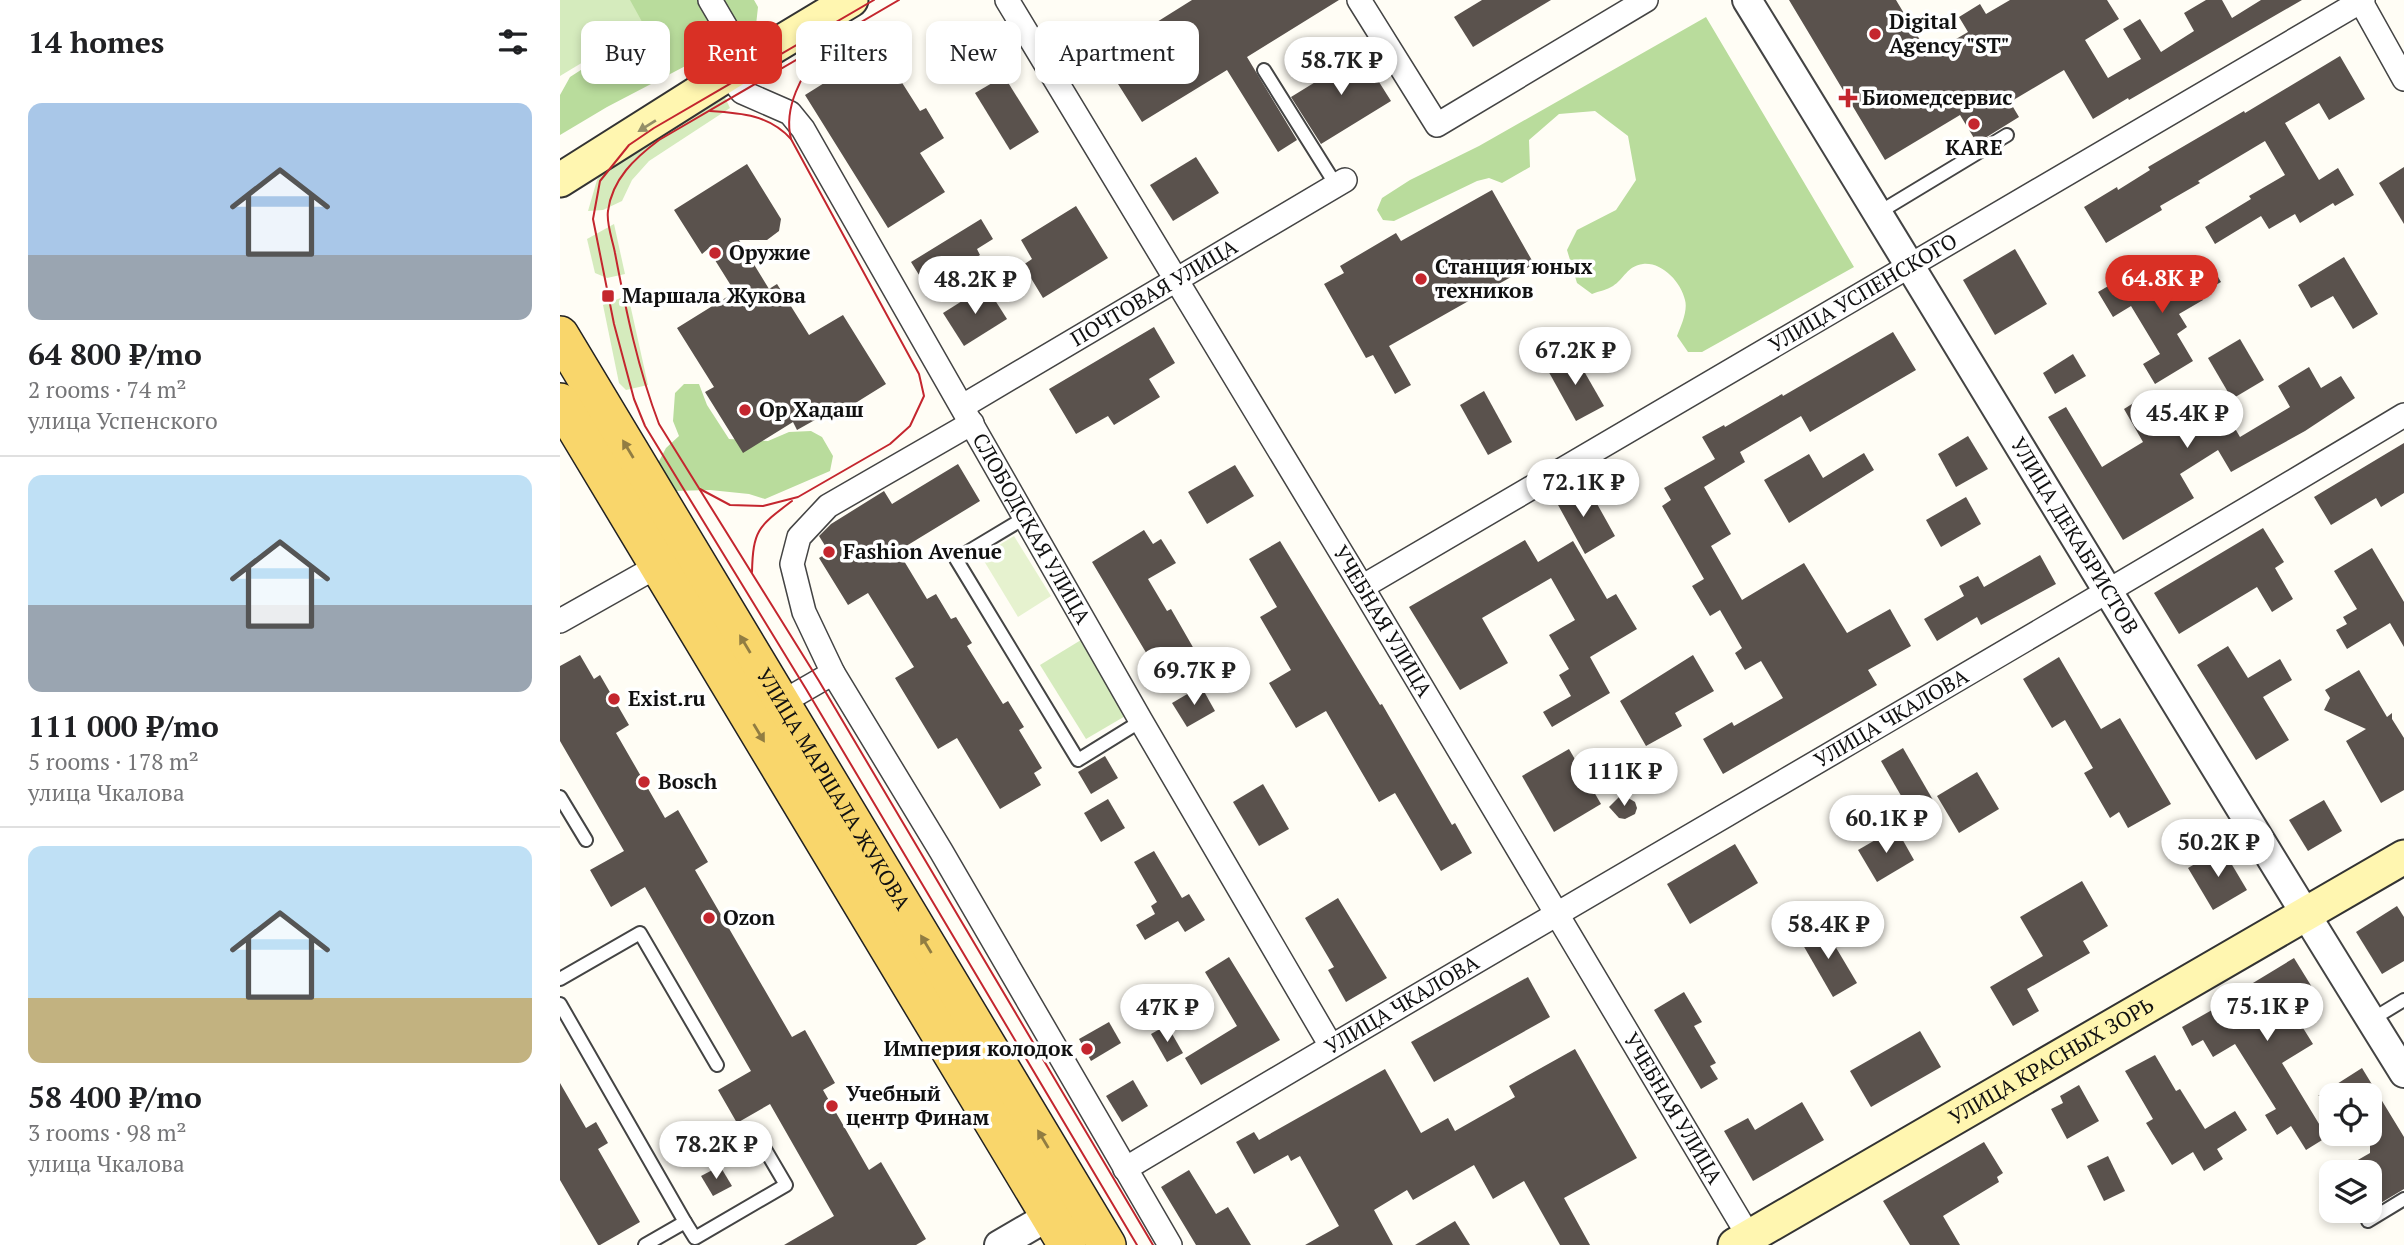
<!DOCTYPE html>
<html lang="en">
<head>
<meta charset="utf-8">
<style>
  :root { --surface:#fff; --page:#f2f2f2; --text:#202124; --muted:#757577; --line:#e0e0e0; --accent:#d93025 }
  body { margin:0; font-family:"PT Serif",serif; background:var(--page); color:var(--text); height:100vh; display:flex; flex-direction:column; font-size:26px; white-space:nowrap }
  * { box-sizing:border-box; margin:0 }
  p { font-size:23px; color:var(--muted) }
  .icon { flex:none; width:38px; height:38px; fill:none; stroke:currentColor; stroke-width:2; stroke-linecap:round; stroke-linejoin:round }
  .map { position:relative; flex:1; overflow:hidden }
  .details { display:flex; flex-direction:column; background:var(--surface); width:560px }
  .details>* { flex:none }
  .banner { position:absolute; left:21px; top:21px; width:665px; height:63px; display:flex; gap:14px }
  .controls { position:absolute; left:1759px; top:1083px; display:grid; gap:14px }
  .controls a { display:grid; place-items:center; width:63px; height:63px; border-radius:14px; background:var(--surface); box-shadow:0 4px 10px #0003; font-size:35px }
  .price { position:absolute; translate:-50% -60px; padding:0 16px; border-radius:24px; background:#fff; color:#222; font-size:23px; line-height:46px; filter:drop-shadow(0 2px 4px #0008) }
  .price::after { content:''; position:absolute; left:50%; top:42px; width:21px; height:16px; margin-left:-10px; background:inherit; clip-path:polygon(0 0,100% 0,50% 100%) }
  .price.on { background:var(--accent); color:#fff }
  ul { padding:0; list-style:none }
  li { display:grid; align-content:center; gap:14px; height:371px; padding:0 28px }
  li+li { border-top:2px solid var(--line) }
  li span { display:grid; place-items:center; height:217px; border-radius:14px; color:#555 }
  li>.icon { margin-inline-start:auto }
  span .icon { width:126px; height:126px; fill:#fffc; stroke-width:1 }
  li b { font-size:30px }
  h2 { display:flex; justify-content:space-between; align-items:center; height:84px; padding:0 28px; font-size:30px }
  .pill { padding:0 24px; border-radius:14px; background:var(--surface); box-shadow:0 4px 10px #0003; font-size:24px; line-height:63px }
  .pill.on { background:var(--accent); color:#fff }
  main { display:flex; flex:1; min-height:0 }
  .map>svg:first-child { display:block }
</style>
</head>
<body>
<main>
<section class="details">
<h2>14 homes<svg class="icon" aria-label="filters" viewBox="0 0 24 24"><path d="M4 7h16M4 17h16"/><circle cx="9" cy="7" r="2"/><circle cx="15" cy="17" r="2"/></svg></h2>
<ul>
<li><span style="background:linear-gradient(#a9c7e8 70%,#9aa5b1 0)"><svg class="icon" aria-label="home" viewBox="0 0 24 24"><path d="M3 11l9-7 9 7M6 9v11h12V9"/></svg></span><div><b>64 800 ₽/mo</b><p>2 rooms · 74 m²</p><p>улица Успенского</p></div></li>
<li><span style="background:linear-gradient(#bfe0f5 60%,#9aa5b1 0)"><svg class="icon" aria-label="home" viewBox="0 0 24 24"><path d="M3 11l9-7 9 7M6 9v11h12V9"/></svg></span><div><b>111 000 ₽/mo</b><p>5 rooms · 178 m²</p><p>улица Чкалова</p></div></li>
<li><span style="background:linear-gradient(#bfe0f5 70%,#c2b280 0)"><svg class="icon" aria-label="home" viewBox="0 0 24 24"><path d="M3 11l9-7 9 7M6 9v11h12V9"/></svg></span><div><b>58 400 ₽/mo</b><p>3 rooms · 98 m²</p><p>улица Чкалова</p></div></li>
</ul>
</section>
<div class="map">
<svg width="1844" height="1245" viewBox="0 0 1844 1245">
  <rect width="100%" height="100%" fill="#fffdf5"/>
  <g fill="#d5ebbd">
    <polygon points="0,0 79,0 91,21 0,76"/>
    <polygon points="160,87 170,108 89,161 72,180 62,201 43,210 28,211 37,180 52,158"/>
    <polygon points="54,224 65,274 47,278 35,273 27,239"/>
    <polygon points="68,295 88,385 66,390 59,383 43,305"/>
    <polygon points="521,640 567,715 526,739 480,665"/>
  </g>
  <g fill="#b9dc9c">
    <path d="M70 0H194L198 7 196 25 186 31 176 32 159 9 146 17C152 36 151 48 145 66L135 61 47 107 0 135V95L10 77 24 68 46 67 72 69 92 60 96 47Z"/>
    <path d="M1146 17 1294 267 1142 352H1128L1117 336C1121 326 1128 311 1125 300 1121 282 1102 262 1083 264 1067 266 1064 279 1053 286 1047 290 1039 291 1032 294L1017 283 1007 250 1017 230 1056 210 1076 180 1068 136 1035 111 999 114 969 140 970 167 942 183 929 178 917 181 834 221 823 220 817 210 822 198 850 180 919 146Z"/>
    <polygon points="124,384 139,384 147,405 169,439 208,441 229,432 251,431 262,437 273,456 270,471 205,499 189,494 150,490 114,491 97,465 106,448 119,436 113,421 115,393"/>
  </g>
  <polygon fill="#e6f2cf" points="454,536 491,596 458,617 421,556"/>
  <g fill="#5a524d">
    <polygon points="632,0 779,0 687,57 737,140 718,152 667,70 582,122 541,57"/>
    <polygon points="922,0 991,0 913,47 894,17"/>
    <polygon points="1229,0 1336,0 1369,55 1408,32 1399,17 1420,4 1426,14 1450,0 1547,0 1559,19 1525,40 1548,78 1581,59 1563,29 1580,19 1601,52 1634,31 1624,13 1646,0 1662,0 1672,18 1701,0 1742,0 1569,100 1568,98 1533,119 1504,70 1450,102 1459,117 1417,143 1400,115 1325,160"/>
    <polygon points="797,47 831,101 761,144 731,97 783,65 779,58"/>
    <polygon points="320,48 360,111 366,108 384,138 360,153 385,192 328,228 245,95"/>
    <polygon points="1780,56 1805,99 1769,120 1759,103 1725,123 1759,180 1778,168 1794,195 1775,206 1773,203 1740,223 1735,214 1709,229 1701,216 1655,244 1645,227 1691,199 1689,196 1725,175 1705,141 1638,181 1640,183 1600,206 1602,210 1546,243 1524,207 1557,187 1558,190 1590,170 1588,167 1684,111 1685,113"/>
    <polygon points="444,76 479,132 450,150 415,93"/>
    <polygon points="636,157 659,193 613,221 590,185"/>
    <polygon points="187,164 221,219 219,231 207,240 179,240 209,289 217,284 249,335 283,315 326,384 281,412 278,407 237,430 233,422 183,453 145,392 154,387 117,328 175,292 148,249 142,254 114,210"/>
    <polygon points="1844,167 1844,224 1819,183"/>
    <polygon points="932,190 974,264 829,346 851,385 835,394 813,355 806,358 764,284 784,273 780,266 836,233 841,241"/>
    <polygon points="516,206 548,258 483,298 463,265 472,259 461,240"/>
    <polygon points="421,219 433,239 417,249 420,255 401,267 397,262 364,283 351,262"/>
    <polygon points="1455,249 1487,304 1435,335 1403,280"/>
    <polygon points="1784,257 1818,314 1793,329 1773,296 1751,308 1738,285"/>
    <polygon points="1648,260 1661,282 1640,294 1643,300 1619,314 1627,327 1617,334 1633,361 1595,384 1583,364 1600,354 1571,306 1553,317 1538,292 1574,271 1591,300 1632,275 1630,271"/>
    <polygon points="426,286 447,319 404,346 383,313"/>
    <polygon points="594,327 615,363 589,379 600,397 554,425 548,416 516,434 489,389"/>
    <polygon points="1333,332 1356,370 1250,432 1241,416 1180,452 1185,462 1144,487 1171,534 1151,546 1182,600 1244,563 1287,633 1330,609 1351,646 1308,670 1317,685 1163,774 1143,739 1172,722 1174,726 1223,698 1201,661 1185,670 1175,653 1182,648 1160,610 1150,616 1132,586 1144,579 1102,506 1111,500 1104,488 1155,459 1142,437 1164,425 1165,427 1222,394 1223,396"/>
    <polygon points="1680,339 1704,380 1672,399 1648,358"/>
    <polygon points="1013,352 1044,406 1016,421 986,367"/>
    <polygon points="1513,354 1526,376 1495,394 1483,373"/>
    <polygon points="1749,367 1761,388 1781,376 1795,398 1745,431 1671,472 1658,450 1620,474 1634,498 1563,540 1488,417 1506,407 1542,467 1583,442 1564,409 1594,390 1620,433 1640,421 1647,433 1670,420 1680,437 1730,407 1718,386"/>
    <polygon points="924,391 952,442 928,455 900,405"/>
    <polygon points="1408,436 1428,469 1396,487 1378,454"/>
    <polygon points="1844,443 1844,493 1821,507 1816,498 1771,525 1754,497"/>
    <polygon points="1304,453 1314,470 1229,523 1204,480 1249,454 1263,478"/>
    <polygon points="398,464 420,501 338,551 367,599 376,594 391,619 396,617 412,643 407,646 443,704 448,701 464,727 459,730 482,768 474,773 481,785 440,809 397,738 378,749 335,678 354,667 308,593 288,605 259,558 269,552 259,536 271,524 324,491 332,504"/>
    <polygon points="675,465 694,496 647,524 628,492"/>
    <polygon points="1011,483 1026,508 1036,502 1055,536 1025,554 992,494"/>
    <polygon points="1406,497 1421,524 1381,547 1366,520"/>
    <polygon points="1703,528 1724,562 1715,568 1733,599 1712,612 1697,587 1619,634 1594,593"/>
    <polygon points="584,530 593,544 601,539 616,563 588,579 607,611 611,609 634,649 597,671 532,562"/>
    <polygon points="965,540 978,562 1013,541 1047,599 1056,594 1077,629 1030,657 1050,693 992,727 983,712 1011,696 999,675 1009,669 989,635 1015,620 991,578 922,618 948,663 900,690 849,607"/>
    <polygon points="720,541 820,705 822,704 892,825 895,823 912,853 881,871 835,793 819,802 766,711 736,728 709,683 731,670 700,617 717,607 689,559"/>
    <polygon points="1812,548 1844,602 1844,647 1830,623 1787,649 1776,630 1787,624 1783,617 1797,609 1774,571"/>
    <polygon points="1480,555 1496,584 1421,625 1417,617 1377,641 1364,619 1404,596 1399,586 1418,576 1424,587"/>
    <polygon points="1668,646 1688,678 1720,659 1732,680 1703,697 1729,740 1696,760 1637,665"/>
    <polygon points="20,655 34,679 40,675 69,725 56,733 105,818 118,810 148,862 135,870 232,1037 245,1030 275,1083 263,1090 309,1170 321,1162 366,1239 356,1245 224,1245 274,1216 210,1104 177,1123 158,1090 191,1071 85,887 51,907 30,870 64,851 0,741 0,666"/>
    <polygon points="1133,655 1154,691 1115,713 1122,726 1086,746 1060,701"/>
    <polygon points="1499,657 1541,729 1560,718 1611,804 1568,828 1559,812 1550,818 1524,773 1533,768 1505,720 1492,728 1463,679"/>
    <polygon points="1799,670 1827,717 1832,713 1832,719 1844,738 1844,790 1821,803 1786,741 1806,729 1764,710 1770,698 1765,690"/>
    <polygon points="641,686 655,711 627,727 612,703"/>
    <polygon points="1343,748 1373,800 1351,813 1321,761"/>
    <polygon points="1009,749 1041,804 994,832 962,776"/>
    <polygon points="545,756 558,778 531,794 518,772"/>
    <polygon points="1417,772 1439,809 1399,833 1377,796"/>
    <polygon points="703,784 729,829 699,846 673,802"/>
    <polygon points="1065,796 1075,802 1077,808 1075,814 1065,819 1059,818 1049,807 1059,797"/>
    <polygon points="548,799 565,828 541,842 524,813"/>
    <polygon points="1764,800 1782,831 1748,851 1729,820"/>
    <polygon points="1336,828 1354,860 1317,882 1298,850"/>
    <polygon points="1175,844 1198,883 1130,924 1107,884"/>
    <polygon points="1662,848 1687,890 1653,910 1628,868"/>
    <polygon points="594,851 622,898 629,894 645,920 625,932 618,921 585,940 576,925 595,914 591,906 597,902 574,862"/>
    <polygon points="1522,881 1548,926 1523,941 1530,953 1467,989 1479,1011 1453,1026 1430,987 1483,956 1460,917"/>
    <polygon points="778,898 827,978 786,1002 768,970 774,967 745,918"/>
    <polygon points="1837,906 1844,917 1844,961 1822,974 1796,932"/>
    <polygon points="1262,924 1297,983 1273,997 1239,938"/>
    <polygon points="669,957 720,1040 641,1085 625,1058 677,1026 645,972"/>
    <polygon points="1734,958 1755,992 1730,1007 1753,1044 1722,1063 1767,1137 1746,1150 1731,1126 1717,1135 1705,1115 1716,1109 1675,1044 1653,1057 1643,1040 1632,1046 1622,1027 1689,989 1688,986"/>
    <polygon points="968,977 990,1017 874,1082 851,1042"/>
    <polygon points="1124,992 1142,1022 1134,1026 1156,1063 1150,1066 1158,1079 1141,1089 1094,1010"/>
    <polygon points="549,1022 561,1043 531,1061 519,1039"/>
    <polygon points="607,1025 623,1053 607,1062 591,1034"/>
    <polygon points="1360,1031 1381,1067 1311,1107 1290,1071"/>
    <polygon points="1015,1049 1077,1158 1004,1198 1030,1245 1000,1245 964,1181 933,1199 914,1165 853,1200 847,1190 814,1210 833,1245 745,1245 779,1226 740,1156 731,1161 728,1155 694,1174 676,1142 694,1132 699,1140 825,1069 861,1133 888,1118 895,1131 955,1097 949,1086"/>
    <polygon points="1595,1055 1616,1091 1620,1089 1645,1129 1675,1111 1687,1130 1657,1149 1663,1159 1644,1171 1633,1152 1612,1165 1586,1123 1593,1119 1565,1071"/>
    <polygon points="1802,1068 1844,1137 1844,1189 1819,1204 1810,1188 1810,1172 1777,1172 1810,1153 1810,1096 1758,1096"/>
    <polygon points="573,1080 588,1106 562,1122 546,1096"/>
    <polygon points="0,1083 26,1128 36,1122 48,1143 38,1149 80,1222 40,1245 38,1245 0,1180"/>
    <polygon points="1519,1085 1539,1121 1507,1139 1491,1109 1503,1103 1500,1096"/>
    <polygon points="1242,1102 1264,1140 1193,1181 1164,1131 1188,1118 1195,1130"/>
    <polygon points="1424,1142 1443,1173 1437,1177 1439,1182 1383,1216 1400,1245 1350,1245 1323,1201"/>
    <polygon points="1548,1156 1565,1191 1544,1201 1527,1166"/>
    <polygon points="160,1166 172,1186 153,1196 141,1176"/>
    <polygon points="629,1170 656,1214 668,1207 691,1245 636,1245 601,1187"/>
    <polygon points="895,1221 910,1245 855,1245"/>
  </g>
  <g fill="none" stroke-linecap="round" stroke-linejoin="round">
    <g stroke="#444" stroke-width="16">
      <g id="service">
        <polyline points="704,70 776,185"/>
        <polyline points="1318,213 1447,135"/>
        <polyline points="466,517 396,559 518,760 581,721"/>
        <polyline points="0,797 26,840"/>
        <polyline points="0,979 80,933 157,1065"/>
        <polyline points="0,1004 125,1222"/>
        <polyline points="1811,1020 1844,1000"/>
        <polyline points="1808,1221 1844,1199"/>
        <polyline points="85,1245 125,1222 135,1238 226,1185 196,1134"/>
      </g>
    </g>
    <g stroke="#444" stroke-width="26">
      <g id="minor">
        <polyline points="150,0 187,63"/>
        <path id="s1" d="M447 0 802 587 1194 1245"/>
        <polyline points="799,0 877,125 1086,0"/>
        <polyline points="1800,0 1844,79"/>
        <path id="s2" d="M168 74 182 92 230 113 243 129 581 721 771 1046"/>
        <path id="s3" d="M403 406 785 180"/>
        <polyline points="412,423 268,506 239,537 232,564 244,612 273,673 381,851 610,1245"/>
        <path id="s4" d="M802 587 1803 0"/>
        <polyline points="0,621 110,559"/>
        <polyline points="221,703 273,673"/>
        <path id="s5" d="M565 1169C990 915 1420 670 1844 415"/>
      </g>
    </g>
    <g stroke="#444" stroke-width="32">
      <g id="tertiary">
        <path id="s6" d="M1187 0C1407 357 1622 717 1844 1073"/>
        <polyline points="439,1245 489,1216"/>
      </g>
    </g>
    <g stroke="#333" stroke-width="37">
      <g id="secondary">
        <polyline points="0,180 168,74 291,0"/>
        <path id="s7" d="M1175 1245 1844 857"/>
      </g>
    </g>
    <g stroke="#222" stroke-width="40">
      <g id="primary">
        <path id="s8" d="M0 335 547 1245"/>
        <polyline points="0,402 507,1245"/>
      </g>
    </g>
    <use href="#service" stroke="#fff" stroke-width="12"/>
    <use href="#minor" stroke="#fff" stroke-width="23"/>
    <use href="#tertiary" stroke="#fff" stroke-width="28"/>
    <use href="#secondary" stroke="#fff6b0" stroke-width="33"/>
    <use href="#primary" stroke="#f9d66b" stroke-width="37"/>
    <g stroke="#c4262e" stroke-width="2">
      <polyline points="314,0 94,128 69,145 40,181 33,219 54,324 74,399 85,426 246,689 577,1245"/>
      <path d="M339 0 99 140C75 158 52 179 48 211 46 224 53 241 55 253 66 311 78 369 99 424L259 681 593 1245"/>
      <path d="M231 139C223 107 242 75 261 49"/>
      <path d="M140 489 170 505 203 506 238 497 330 444 350 426 364 396 359 374 231 139C209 115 182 113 150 111"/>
      <path d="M192 572C193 529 199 526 232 501"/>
    </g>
  </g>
  <defs><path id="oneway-solid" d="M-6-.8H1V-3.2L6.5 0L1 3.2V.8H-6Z" transform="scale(1.75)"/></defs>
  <use fill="#948f68" href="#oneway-solid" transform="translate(87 126) rotate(148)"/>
  <g fill="#917d42">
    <use href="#oneway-solid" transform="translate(68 449) rotate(-121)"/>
    <use href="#oneway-solid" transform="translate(185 644) rotate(-121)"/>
    <use href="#oneway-solid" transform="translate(199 733) rotate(59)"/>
    <use href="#oneway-solid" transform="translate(366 944) rotate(-121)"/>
    <use href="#oneway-solid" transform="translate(483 1139) rotate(-121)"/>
  </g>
  <g fill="#c4262e" stroke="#fff" stroke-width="2.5">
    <circle cx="1315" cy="34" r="7"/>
    <path d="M1284.5 87.5h7v7h7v7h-7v7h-7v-7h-7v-7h7z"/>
    <circle cx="1414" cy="124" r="7"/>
    <circle cx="155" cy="253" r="7"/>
    <circle cx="861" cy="279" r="7"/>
    <rect x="41" y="289" width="14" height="14" rx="3.5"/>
    <circle cx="185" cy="410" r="7"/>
    <circle cx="269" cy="552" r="7"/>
    <circle cx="54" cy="699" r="7"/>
    <circle cx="84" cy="782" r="7"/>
    <circle cx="149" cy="918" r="7"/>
    <circle cx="527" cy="1049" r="7"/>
    <circle cx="272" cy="1106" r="7"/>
  </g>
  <g text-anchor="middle" stroke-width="7" stroke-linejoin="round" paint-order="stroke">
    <g font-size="21" font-weight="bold" fill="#111" stroke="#fff" text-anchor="start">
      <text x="1329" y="29">Digital<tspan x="1329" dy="24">Agency "ST"</tspan></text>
      <text x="1302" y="105">Биомедсервис</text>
      <text x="1414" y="155" text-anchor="middle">KARE</text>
      <text x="169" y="260">Оружие</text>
      <text x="875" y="274">Станция юных<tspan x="875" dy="24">техников</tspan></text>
      <text x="62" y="303">Маршала Жукова</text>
      <text x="199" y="417">Ор Хадаш</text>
      <text x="283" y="559">Fashion Avenue</text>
      <text x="68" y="706">Exist.ru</text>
      <text x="98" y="789">Bosch</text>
      <text x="163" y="925">Ozon</text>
      <text x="513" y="1056" text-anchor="end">Империя колодок</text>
      <text x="286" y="1101">Учебный<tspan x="286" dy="24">центр Финам</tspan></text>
    </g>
    <g font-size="21" fill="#111" stroke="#fff">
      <text dy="7" stroke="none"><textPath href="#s3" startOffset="222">ПОЧТОВАЯ УЛИЦА</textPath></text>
      <text dy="7" stroke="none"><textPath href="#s4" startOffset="581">УЛИЦА УСПЕНСКОГО</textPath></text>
      <text dy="7" stroke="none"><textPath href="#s2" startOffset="556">СЛОБОДСКАЯ УЛИЦА</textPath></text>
      <text dy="7" stroke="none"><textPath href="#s6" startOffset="628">УЛИЦА ДЕКАБРИСТОВ</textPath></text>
      <text dy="7" stroke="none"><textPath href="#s1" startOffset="726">УЧЕБНАЯ УЛИЦА</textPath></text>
      <text dy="7" stroke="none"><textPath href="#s5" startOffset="889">УЛИЦА ЧКАЛОВА</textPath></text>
      <text dy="7" stroke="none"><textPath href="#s8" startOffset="530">УЛИЦА МАРШАЛА ЖУКОВА</textPath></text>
      <text dy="7" stroke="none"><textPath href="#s5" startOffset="322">УЛИЦА ЧКАЛОВА</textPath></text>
      <text dy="7" stroke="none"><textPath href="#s7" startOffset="366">УЛИЦА КРАСНЫХ ЗОРЬ</textPath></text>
      <text dy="7" stroke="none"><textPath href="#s1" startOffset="1293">УЧЕБНАЯ УЛИЦА</textPath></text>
    </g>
  </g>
</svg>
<div class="controls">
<a><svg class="icon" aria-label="locate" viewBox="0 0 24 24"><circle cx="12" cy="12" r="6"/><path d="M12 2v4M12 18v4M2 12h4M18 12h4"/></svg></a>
<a><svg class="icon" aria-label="layers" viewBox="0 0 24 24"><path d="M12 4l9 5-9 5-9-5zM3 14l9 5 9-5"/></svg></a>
</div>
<b class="price" style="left:781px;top:97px">58.7K ₽</b>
<b class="price on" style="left:1602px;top:315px">64.8K ₽</b>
<b class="price" style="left:415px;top:316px">48.2K ₽</b>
<b class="price" style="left:1015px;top:387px">67.2K ₽</b>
<b class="price" style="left:1627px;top:450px">45.4K ₽</b>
<b class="price" style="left:1023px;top:519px">72.1K ₽</b>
<b class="price" style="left:634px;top:707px">69.7K ₽</b>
<b class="price" style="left:1064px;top:808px">111K ₽</b>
<b class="price" style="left:1326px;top:855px">60.1K ₽</b>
<b class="price" style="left:1658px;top:879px">50.2K ₽</b>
<b class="price" style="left:1268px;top:961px">58.4K ₽</b>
<b class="price" style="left:1707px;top:1043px">75.1K ₽</b>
<b class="price" style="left:607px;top:1044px">47K ₽</b>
<b class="price" style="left:156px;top:1181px">78.2K ₽</b>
<div class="banner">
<a class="pill">Buy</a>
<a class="pill on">Rent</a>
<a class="pill">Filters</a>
<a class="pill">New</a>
<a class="pill">Apartment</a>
</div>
</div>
</main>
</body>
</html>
